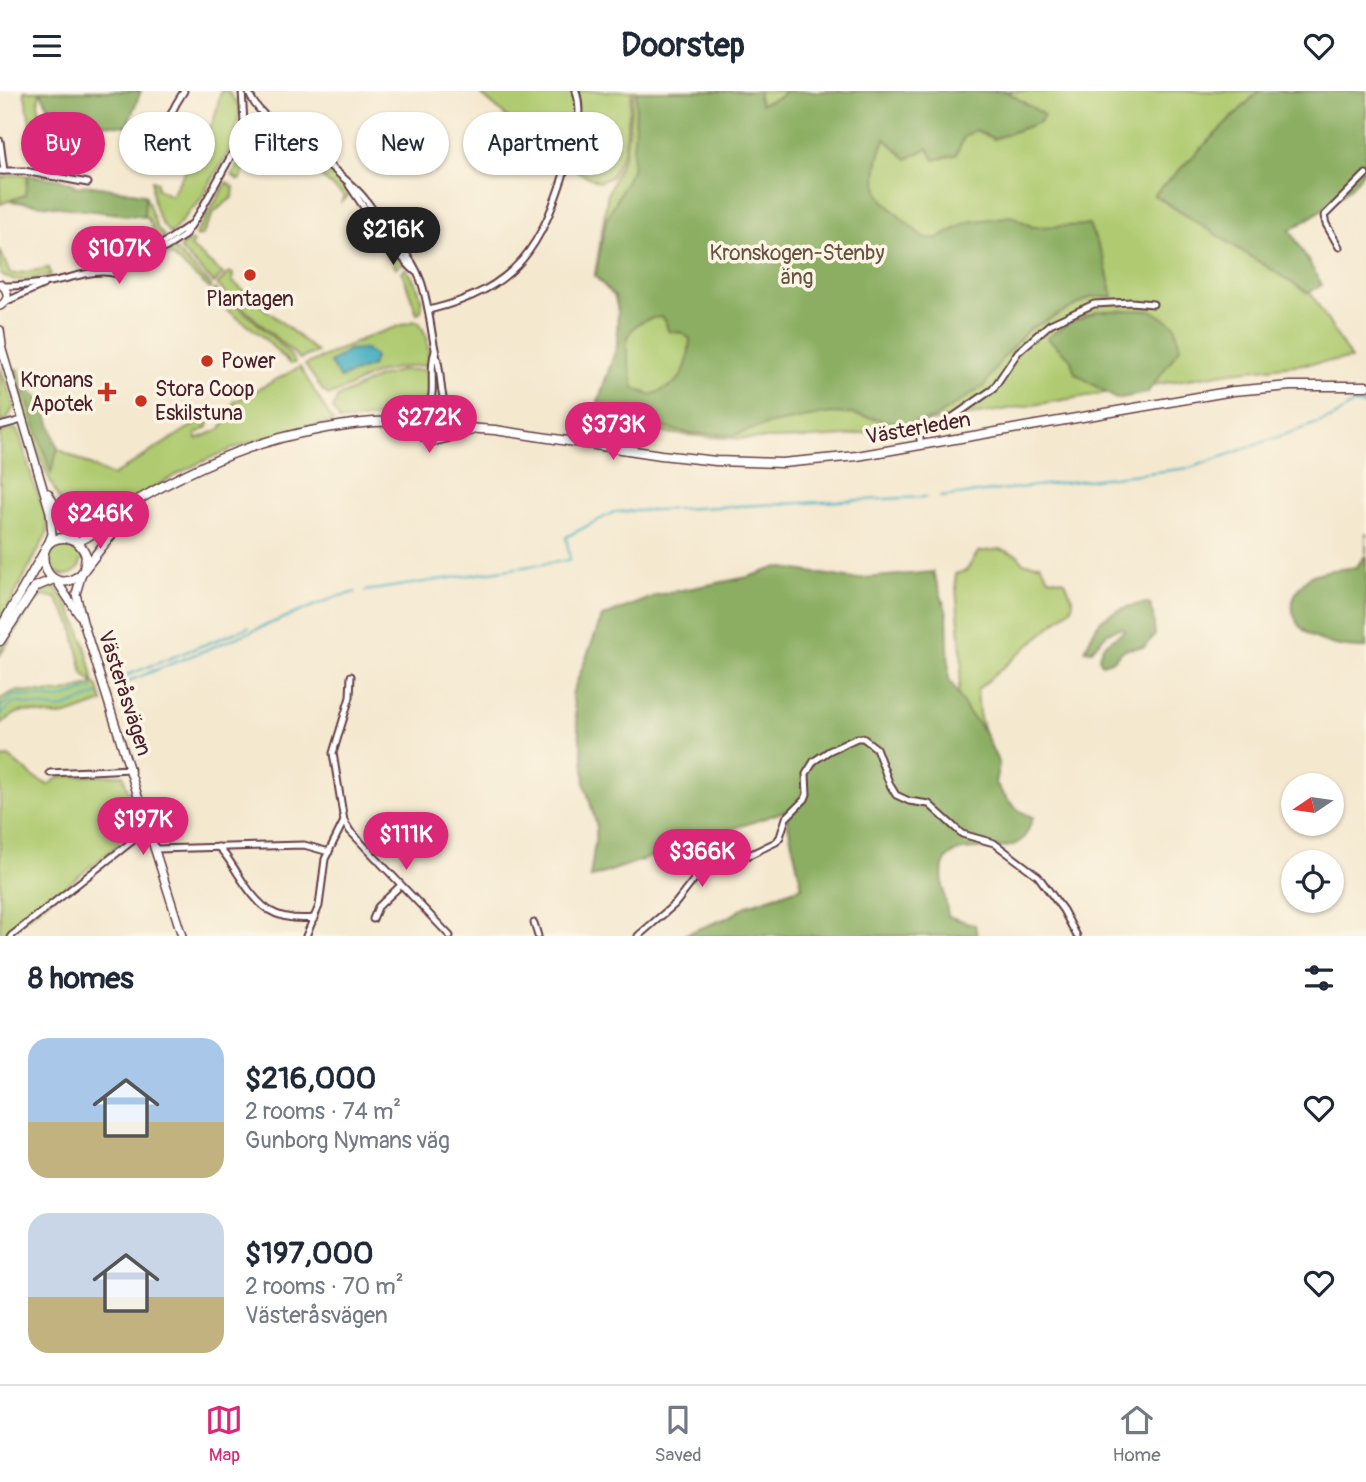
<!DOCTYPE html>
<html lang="en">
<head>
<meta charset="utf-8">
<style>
  :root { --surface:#fff; --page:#f2f2f3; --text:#1f2937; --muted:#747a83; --line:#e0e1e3; --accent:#db2777 }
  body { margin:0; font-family:Pangolin,sans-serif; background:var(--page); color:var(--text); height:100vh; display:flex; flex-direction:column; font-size:26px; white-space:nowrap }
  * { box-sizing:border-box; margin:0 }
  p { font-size:23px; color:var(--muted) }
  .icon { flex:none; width:38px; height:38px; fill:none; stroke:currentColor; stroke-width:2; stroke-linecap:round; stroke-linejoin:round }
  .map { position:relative; height:845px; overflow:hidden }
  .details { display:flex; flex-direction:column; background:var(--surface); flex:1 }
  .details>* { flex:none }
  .guide { position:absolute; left:21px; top:21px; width:700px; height:63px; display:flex; gap:14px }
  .needle { width:46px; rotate:257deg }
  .tools { position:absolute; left:1281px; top:682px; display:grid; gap:14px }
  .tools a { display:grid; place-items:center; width:63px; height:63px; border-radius:50%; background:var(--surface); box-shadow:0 2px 5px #0004; font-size:35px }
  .price { position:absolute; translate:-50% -60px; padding:0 16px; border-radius:24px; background:var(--accent); color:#fff; font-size:23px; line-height:46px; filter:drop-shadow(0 2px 4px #0008) }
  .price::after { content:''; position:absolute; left:50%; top:42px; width:21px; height:16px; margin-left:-10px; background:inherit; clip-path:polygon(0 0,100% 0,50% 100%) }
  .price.current { background:#222; color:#fff }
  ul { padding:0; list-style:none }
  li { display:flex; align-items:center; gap:21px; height:175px; padding:0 28px }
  li span { display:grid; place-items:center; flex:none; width:196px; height:140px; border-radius:21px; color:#555 }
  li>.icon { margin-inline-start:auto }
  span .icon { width:84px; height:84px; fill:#fffc; stroke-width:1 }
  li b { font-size:30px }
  h2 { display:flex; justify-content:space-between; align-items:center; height:84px; padding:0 28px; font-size:30px }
  .tag { padding:0 24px; border-radius:32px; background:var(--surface); box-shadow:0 2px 5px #0004; font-size:24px; line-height:63px }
  .tag.current { background:var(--accent); color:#fff }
  header { display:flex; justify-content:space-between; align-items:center; height:91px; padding:0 28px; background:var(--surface); font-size:32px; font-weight:700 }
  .tabs { display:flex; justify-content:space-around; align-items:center; height:98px; border-top:2px solid var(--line); background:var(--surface); font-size:19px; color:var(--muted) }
  .tabs a { display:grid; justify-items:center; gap:4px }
  .tabs .current { color:var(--accent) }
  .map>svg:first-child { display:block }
</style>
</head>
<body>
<header><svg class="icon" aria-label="menu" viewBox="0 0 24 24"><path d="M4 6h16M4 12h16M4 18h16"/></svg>Doorstep<svg class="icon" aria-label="heart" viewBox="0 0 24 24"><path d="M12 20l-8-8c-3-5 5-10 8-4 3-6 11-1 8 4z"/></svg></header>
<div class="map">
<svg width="1366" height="845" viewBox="0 0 1366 845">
  <rect width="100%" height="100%" fill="#fcf5e5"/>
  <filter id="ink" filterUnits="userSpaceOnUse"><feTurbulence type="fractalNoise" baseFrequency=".0143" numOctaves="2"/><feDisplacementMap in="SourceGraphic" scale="14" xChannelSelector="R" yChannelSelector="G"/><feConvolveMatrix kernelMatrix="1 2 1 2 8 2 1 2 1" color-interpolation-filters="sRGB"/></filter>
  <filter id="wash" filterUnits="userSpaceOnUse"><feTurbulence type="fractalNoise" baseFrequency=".00686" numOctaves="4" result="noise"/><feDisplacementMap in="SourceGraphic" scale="28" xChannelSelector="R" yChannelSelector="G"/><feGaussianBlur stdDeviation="1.57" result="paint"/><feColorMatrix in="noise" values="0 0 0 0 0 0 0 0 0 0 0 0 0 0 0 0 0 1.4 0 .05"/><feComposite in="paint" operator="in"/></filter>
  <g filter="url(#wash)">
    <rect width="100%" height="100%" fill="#f4e8cf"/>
    <g fill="#afca70" stroke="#7c744e" stroke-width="2">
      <polygon points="24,0 40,0 38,13 41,25 50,23 62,41 72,42 73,51 33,47"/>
      <path d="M221 0H228L240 17 234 52 197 114 192 117 171 143C155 129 152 109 152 89L157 91V98L171 105 214 29Z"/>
      <path d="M477 0H632L624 59 611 86 599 91C553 71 515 32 477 0Z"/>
      <path d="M634 0H1259L1154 104 1312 204 1351 268 1231 281 846 345C763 352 683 347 601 333L598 311 617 255 618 220 615 206 595 185 608 102 625 62Z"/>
      <path d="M273 41C300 51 336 79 351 103L342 110 344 105 273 45C249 51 247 66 241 88L238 89 232 84 251 50 257 45 271 44Z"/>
      <polygon points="20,83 28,84 25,104 0,113 0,87"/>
      <polygon points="227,91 234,96 233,106 214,121 203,143 197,146 195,144"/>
      <polygon points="145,103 157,137 165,146 138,162 121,166 119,164 122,161 130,161 158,148 147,126 144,126"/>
      <polygon points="375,141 392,155 404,172 396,177 372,143"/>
      <polygon points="190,149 194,152 191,156 223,183 214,192 182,160 180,157"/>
      <path d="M0 158 9 181 14 183 49 177 51 184C32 188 17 194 0 183Z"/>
      <polygon points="174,158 211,194 210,198 171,164 125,182 135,176 153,170"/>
      <path d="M406 177C414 188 425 207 421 220L417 223 402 181Z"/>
      <polygon points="229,181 233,183 232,190 317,261 300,268 217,194"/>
      <path d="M214 198C230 208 290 258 295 272L290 273 261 244 220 214 222 212 212 202Z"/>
      <path d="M414 230 419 231 427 246 429 274C405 275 385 277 364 288 352 294 342 301 329 304L323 300 305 274 367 246Z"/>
      <polygon points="0,275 14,315 8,327 0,332"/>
      <path d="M300 276 333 331C236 348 165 381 88 444L79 442C47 393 26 337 15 279L19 278 51 380 58 358 112 385 206 326 209 330 208 336 196 343 197 348 221 338 234 311Z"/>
      <polygon points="402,279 430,279 430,304 424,315 389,325 340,330 333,318 337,307 376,287"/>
      <polygon points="6,338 15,338 19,342 35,397 46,421 48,441 0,531 0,343"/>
      <circle cx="65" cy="468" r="16"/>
      <polygon points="1000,458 1018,464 1023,472 1040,473 1049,487 1065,490 1073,510 1072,517 977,599 979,623 984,640 968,621 958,604 962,572 955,483 966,480 978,461"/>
      <path d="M48 493C73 503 90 567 94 593L97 594 103 611C91 615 78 621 66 624 36 630 28 606 0 635V608L15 600 60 602 94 593 83 582 72 533 56 507 45 505 35 509 0 564C0 546 32 500 48 493Z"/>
      <polygon points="9,666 35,687 48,694 61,685 123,684 140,736 4,845 0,845 0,667"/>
    </g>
    <g fill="#8bae62" stroke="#6a6646" stroke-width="2" fill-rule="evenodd">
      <polygon points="40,0 141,0 127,35 101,33 72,42 62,41"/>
      <path d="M637 0H760L758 6 761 13 780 6 785 0H1010L1009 2 1044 24 1040 31 994 48 975 39 964 46 956 64 934 69 928 57 907 68 885 48C878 65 871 88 881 106 887 116 915 139 925 148L939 147 968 131 1012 125 1033 136 1089 134 1103 165 1113 206H1092L1028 239 1001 269 984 295 933 328 905 333 850 323 831 322 766 334 734 344 689 342 601 324 598 311 617 255 618 220 615 206 595 185 606 129 632 79ZM660 226 665 229 668 240 683 242 690 248C688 281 683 293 650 304L634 297C627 264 614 231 660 226Z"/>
      <path d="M1259 0H1366C1366 14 1366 68 1365 77 1356 99 1310 127 1290 139L1322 194 1308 202 1154 104Z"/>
      <path d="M28 84C44 87 65 86 77 96L86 94 145 103 144 126 9 110 25 104Z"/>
      <polygon points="1151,219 1175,234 1180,257 1147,302 1116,308 1075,282 1070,267 1047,247 1070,231 1099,220"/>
      <polygon points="23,296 43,310 58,358 51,382"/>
      <path d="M1366 442V557C1341 558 1299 550 1293 520 1292 514 1292 510 1295 504 1299 496 1304 488 1313 484 1326 478 1342 479 1356 476L1366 464Z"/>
      <path d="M778 476 853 488 933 481 947 522 949 588 968 621 984 640 999 673 995 692C1006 707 1015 721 1033 726 1031 732 1028 741 1024 746 1008 769 949 744 943 776 940 792 946 810 948 825L975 834 977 845H681L729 826 748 814 802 796 785 720 590 787 597 736 585 693 583 665 572 603 602 526 657 504 748 486Z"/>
      <path d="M1149 512C1155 523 1153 532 1155 544L1144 556 1125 558 1111 570 1102 573 1099 567 1103 555 1125 539 1123 537C1107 538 1101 549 1091 560L1085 559C1089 551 1093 540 1098 533 1108 520 1134 513 1149 512Z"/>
    </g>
    <polygon fill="#42adc1" stroke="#466676" stroke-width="2" points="366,258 375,266 372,275 340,287 330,272 348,259"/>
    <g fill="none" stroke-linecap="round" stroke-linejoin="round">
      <g stroke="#42adc1" stroke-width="2">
        <polyline points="940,406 1190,377 1332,327 1353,313 1366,314"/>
        <polyline points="365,500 570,469 566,446 614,421 926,406"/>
        <polyline points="115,589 249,536"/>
        <polyline points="114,596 336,506 356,501"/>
        <polyline points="0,617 14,604 60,608 93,597"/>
        <polyline points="0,625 14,611 60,618 99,603"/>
      </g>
    </g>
  </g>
  <g filter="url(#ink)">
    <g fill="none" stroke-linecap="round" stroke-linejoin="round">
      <g stroke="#643d44" stroke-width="9">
        <g id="minor">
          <path d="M248 0C258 26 281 35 302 51 320 66 338 82 356 98 380 120 390 160 416 181"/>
          <polyline points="244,31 252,37 258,35 288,43"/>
          <polyline points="0,50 4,80"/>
          <polyline points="238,52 244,31 242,0"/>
          <path d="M158 59C164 36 171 19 184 0"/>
          <polyline points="0,80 24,80 88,92"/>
          <polyline points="349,94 367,121 375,127"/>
          <path d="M396 153C430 181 427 228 437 267 442 284 439 301 447 320"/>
          <polyline points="158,156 190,134"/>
          <polyline points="1339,156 1326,133 1324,125 1366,83"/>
          <polyline points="98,179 113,170 124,171 140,165"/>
          <path d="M4 195C21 195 38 193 55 190 75 186 98 177 117 183L125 175 167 156 184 145 200 121 237 54 252 37"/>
          <polyline points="5,211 43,194"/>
          <path d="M429 219C519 197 541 156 567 73 574 49 584 25 576 0"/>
          <path d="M428 318C437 299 428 279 435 260"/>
          <polyline points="0,335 22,329"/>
          <polyline points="921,354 919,342 940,335 993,298 1018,261 1050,233 1094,213 1131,211 1153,213"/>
          <polyline points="50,682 131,678"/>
          <polyline points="344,730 350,740 450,845"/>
          <path d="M218 756C227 764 232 774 238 783 259 817 274 831 315 827"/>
          <polyline points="156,758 304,754 329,761"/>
          <polyline points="373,828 378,816 401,794"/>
          <polyline points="534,832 538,845"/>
          <polyline points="11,845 149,737"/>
          <polyline points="306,845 319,815 325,768 344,730 333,662 350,606 351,585"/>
          <polyline points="638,845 675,813 707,772 718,767 747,765 776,751 780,746 786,727 805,708 807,703 806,683 814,670 829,660 857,647 863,647 876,657 890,694 896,704 909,710 929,713 962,743 994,752 1038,785 1063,819 1077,845"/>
        </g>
      </g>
      <g stroke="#643d44" stroke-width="10">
        <g id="tertiary">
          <path d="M0 193C9 199 10 209 0 215"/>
          <polyline points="0,239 2,254"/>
          <polyline points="0,252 50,421 52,443 48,453"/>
          <polyline points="48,402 76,450"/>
          <polyline points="82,482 76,503 83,531 182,845"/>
          <polyline points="56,489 79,524"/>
        </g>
      </g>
      <g stroke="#643d44" stroke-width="11">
        <g id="secondary">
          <polyline points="394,329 422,321"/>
          <polyline points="451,329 466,337 495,339 661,364 716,370 782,372 857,365 1233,300 1290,295 1366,295"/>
          <path d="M419 340V326C430 311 448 315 452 333"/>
          <path d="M77 451C101 441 116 422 138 409 193 377 253 350 316 339 343 334 373 329 400 331 417 333 419 347 431 350 437 351 464 341 472 339"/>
          <path d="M84 479 86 464C82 455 76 447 65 447 27 445 44 511 80 484 99 460 116 436 138 414"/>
          <polyline points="0,538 43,463"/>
          <polyline points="0,550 35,496 54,488"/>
        </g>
      </g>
      <use href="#minor" stroke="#fff" stroke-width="5"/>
      <use href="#tertiary" stroke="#fff" stroke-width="7"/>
      <use href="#secondary" stroke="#fff" stroke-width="8"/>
    </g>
  </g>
  <g fill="#c8321e" stroke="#fcf5e5" stroke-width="2.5">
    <circle cx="250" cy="184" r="7"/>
    <circle cx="207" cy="270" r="7"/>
    <path d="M103.5 290.5h7v7h7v7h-7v7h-7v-7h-7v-7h7z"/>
    <circle cx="141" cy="310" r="7"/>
  </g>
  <g text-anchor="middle" stroke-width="7" stroke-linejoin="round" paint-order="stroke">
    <g font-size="21" fill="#685240" stroke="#fcf5e5">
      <text x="797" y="169">Kronskogen-Stenby<tspan x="797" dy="24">äng</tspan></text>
    </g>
    <g font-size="21" fill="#4a1f2b" stroke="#fcf5e5" text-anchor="start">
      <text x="250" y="215" text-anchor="middle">Plantagen</text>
      <text x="221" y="277">Power</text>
      <text x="93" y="296" text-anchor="end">Kronans<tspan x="93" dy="24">Apotek</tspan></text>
      <text x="155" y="305">Stora Coop<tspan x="155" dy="24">Eskilstuna</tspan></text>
    </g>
    <g font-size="21" fill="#4a1f2b" stroke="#fcf5e5">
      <text transform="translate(918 337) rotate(-10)" y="7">Västerleden</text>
      <text transform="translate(125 602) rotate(72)" y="7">Västeråsvägen</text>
    </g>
  </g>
</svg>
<div class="tools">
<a><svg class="needle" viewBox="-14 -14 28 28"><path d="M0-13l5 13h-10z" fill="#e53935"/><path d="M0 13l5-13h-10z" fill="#747a83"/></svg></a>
<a><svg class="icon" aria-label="locate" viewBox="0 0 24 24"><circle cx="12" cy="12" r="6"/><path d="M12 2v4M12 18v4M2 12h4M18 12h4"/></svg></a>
</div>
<b class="price current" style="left:393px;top:176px">$216K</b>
<b class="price" style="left:119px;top:195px">$107K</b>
<b class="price" style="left:429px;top:364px">$272K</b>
<b class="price" style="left:613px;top:371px">$373K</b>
<b class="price" style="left:100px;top:460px">$246K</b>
<b class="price" style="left:143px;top:766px">$197K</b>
<b class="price" style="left:406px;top:781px">$111K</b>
<b class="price" style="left:702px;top:798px">$366K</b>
<div class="guide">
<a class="tag current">Buy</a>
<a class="tag">Rent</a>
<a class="tag">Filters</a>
<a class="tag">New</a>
<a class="tag">Apartment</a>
</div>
</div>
<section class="details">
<h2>8 homes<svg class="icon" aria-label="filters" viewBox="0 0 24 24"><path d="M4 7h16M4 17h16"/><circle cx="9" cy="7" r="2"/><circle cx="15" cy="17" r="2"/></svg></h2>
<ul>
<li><span style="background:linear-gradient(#a9c7e8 60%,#c2b280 0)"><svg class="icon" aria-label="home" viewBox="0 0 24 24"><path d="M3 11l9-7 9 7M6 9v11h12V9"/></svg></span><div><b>$216,000</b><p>2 rooms · 74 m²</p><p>Gunborg Nymans väg</p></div><svg class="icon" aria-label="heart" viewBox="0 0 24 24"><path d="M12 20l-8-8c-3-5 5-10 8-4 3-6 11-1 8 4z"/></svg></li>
<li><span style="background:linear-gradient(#c9d6e8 60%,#c2b280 0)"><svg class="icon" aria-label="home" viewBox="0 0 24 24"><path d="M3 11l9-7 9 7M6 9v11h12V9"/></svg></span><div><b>$197,000</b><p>2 rooms · 70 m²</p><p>Västeråsvägen</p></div><svg class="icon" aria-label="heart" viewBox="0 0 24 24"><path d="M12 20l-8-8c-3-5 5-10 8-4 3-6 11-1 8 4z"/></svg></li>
</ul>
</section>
<nav class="tabs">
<a class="current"><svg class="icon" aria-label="map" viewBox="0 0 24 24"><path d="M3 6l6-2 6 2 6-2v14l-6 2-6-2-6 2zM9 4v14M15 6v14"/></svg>Map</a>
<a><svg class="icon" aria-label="saved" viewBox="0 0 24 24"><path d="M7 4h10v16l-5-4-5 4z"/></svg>Saved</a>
<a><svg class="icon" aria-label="home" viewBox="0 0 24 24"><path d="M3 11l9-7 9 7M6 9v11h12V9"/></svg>Home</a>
</nav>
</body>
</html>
